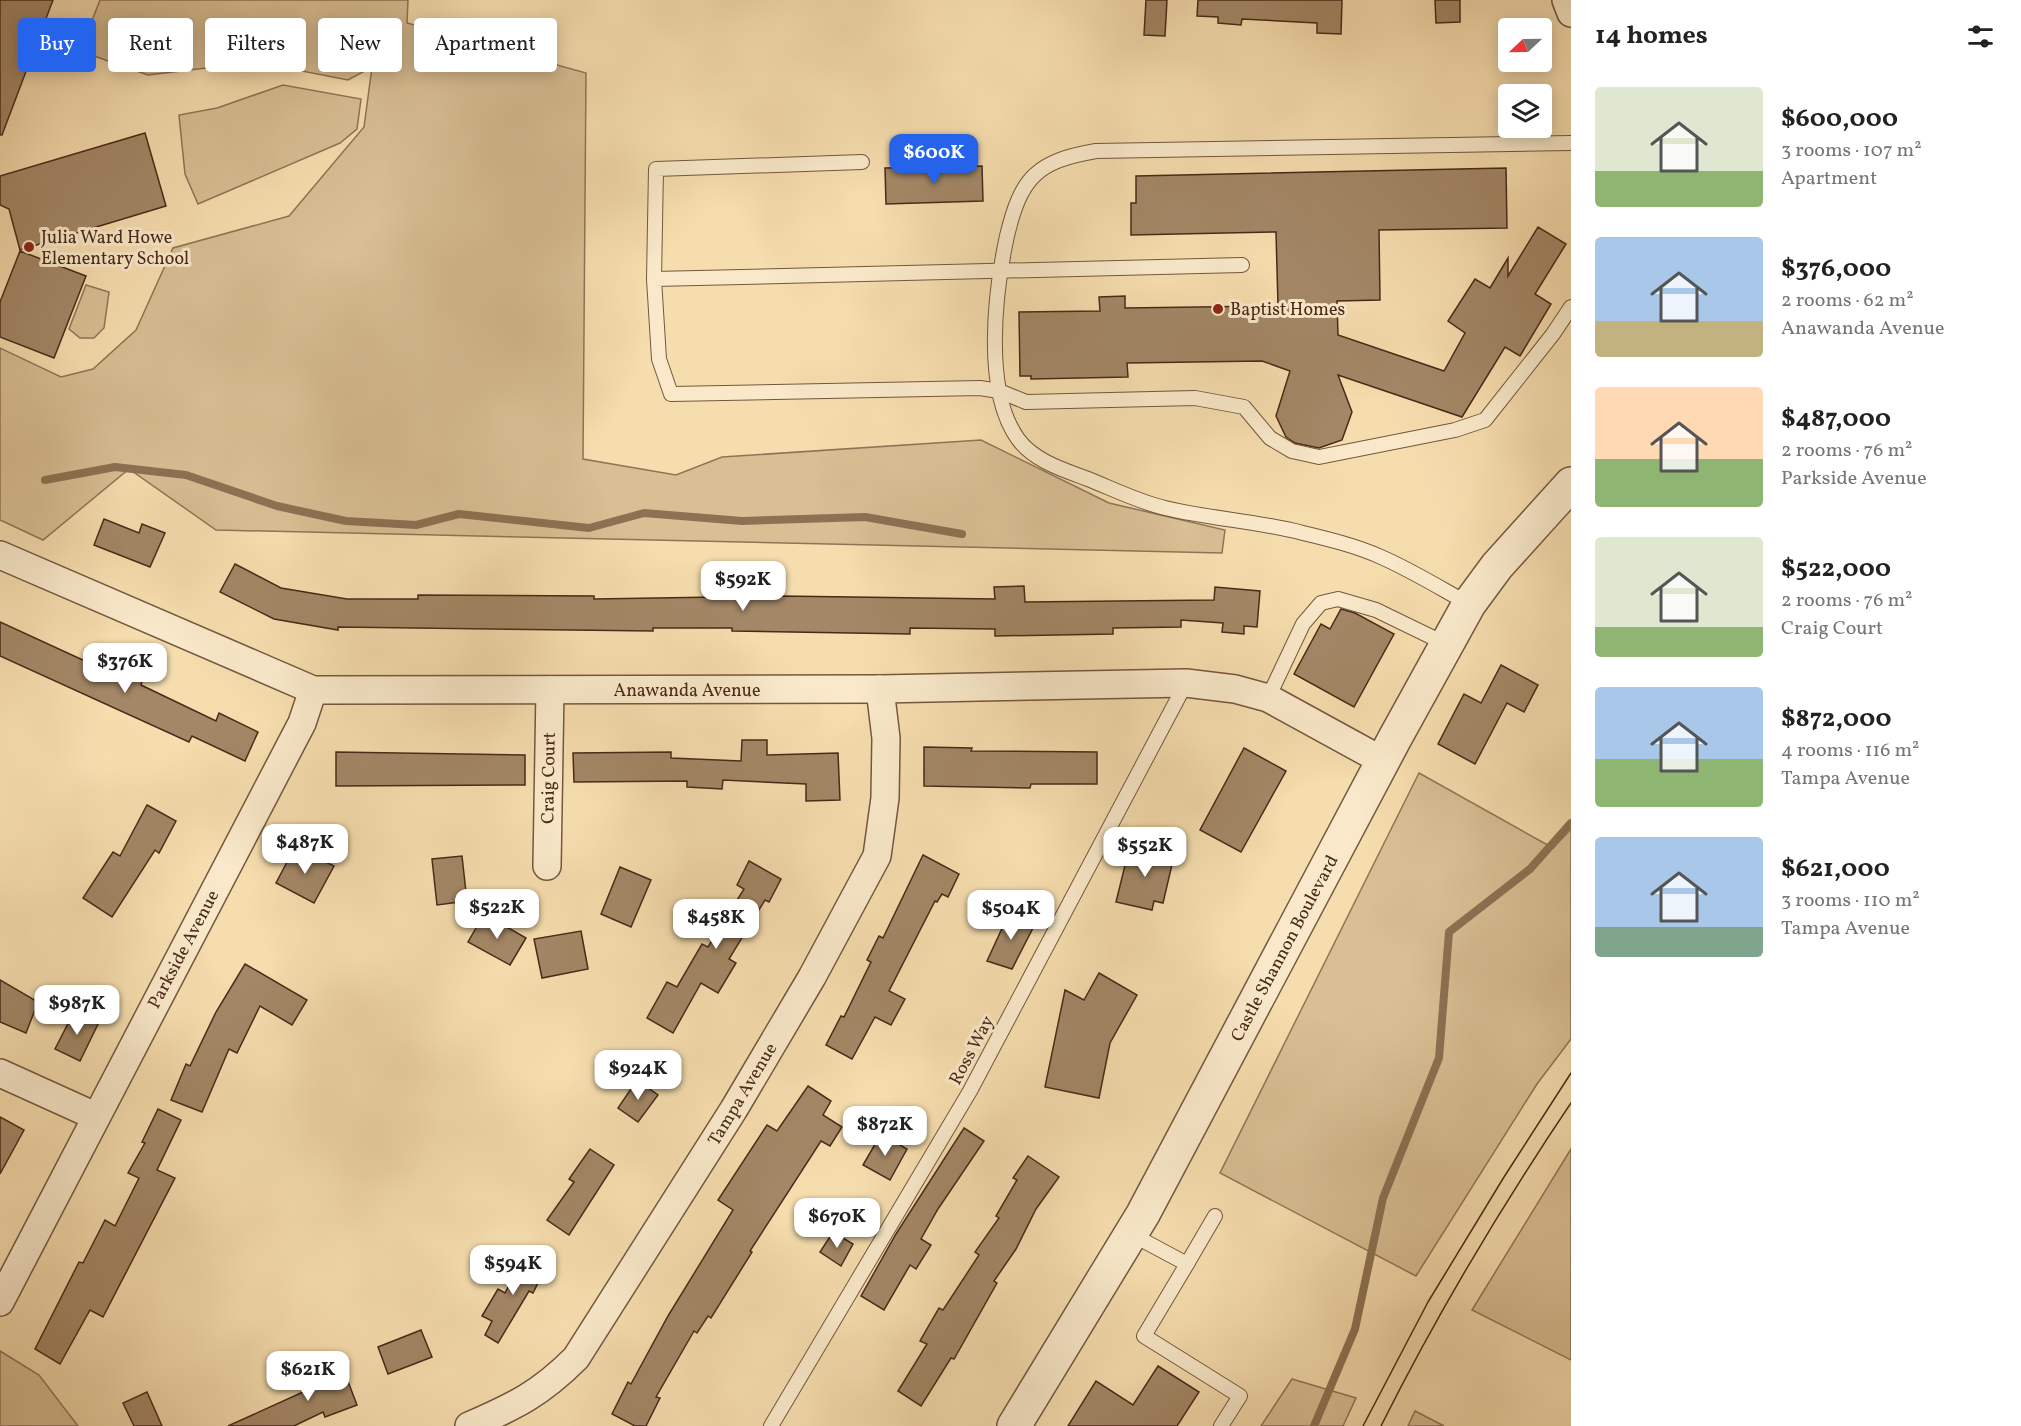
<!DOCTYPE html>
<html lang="en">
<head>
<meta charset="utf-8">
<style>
  :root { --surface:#fff; --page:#f2f2f2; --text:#222; --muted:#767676; --accent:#2563eb }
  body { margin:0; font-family:Vollkorn,serif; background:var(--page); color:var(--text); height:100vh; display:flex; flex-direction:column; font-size:22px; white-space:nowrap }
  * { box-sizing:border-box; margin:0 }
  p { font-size:20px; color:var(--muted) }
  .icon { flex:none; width:33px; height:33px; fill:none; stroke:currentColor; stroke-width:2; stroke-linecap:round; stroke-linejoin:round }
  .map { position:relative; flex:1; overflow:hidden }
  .drawer { display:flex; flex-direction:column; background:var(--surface); width:450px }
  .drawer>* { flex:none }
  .banner { position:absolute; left:18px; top:18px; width:570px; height:54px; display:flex; gap:12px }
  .needle { width:39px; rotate:248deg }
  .controls { position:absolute; left:1498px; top:18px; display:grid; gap:12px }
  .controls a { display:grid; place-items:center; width:54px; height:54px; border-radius:6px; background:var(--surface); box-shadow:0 3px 15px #0003; font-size:30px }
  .price { position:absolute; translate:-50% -51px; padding:0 14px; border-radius:12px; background:#fff; color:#222; font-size:20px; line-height:39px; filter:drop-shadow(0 2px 3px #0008) }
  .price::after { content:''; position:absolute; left:50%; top:36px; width:18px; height:14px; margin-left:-9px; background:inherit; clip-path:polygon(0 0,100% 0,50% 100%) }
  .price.current { background:var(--accent); color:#fff }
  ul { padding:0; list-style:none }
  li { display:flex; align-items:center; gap:18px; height:150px; padding:0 24px }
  li span { display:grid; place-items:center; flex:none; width:168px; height:120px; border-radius:6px; color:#555 }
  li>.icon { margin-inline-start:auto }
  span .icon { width:72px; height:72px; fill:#fffc; stroke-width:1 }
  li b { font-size:26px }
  h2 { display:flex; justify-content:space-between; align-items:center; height:72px; padding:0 24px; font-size:26px }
  .pill { padding:0 21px; border-radius:6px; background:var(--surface); box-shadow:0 3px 15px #0003; font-size:21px; line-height:54px }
  .pill.current { background:var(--accent); color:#fff }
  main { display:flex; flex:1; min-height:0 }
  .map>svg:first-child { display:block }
</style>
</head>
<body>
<main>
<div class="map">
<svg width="1571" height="1426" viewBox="0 0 1571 1426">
  <rect width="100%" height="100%" fill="#f6ddae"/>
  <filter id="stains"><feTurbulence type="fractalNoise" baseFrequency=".00333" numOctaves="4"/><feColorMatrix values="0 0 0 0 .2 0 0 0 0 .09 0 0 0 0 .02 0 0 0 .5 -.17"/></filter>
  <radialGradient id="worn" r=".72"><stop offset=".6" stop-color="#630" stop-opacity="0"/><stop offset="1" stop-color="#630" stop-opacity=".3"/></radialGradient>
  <g fill="#d9bf94" stroke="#917456" stroke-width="1.5">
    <polygon points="100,0 408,0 407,23 586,73 583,459 676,475 722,457 981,440 1109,503 1225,530 1222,553 216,530 129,469 43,540 0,520 0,348 61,377 93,369 136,330 173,248 289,216 364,127 372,67 348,80 256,62 148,75 80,51"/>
    <polygon points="283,85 361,99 357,129 340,143 198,204 185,174 179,115 217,108"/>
    <polygon points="86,285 109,292 104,328 94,338 80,338 69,329"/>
    <polygon points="1419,773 1553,848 1571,829 1571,1039 1537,1084 1416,1276 1220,1173"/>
    <polygon points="1571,1149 1571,1360 1472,1310"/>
    <polygon points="0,1351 39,1375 78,1426 0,1426"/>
    <polygon points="1292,1379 1356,1398 1343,1426 1261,1426"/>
    <polygon points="1415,1411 1444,1426 1408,1426"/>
  </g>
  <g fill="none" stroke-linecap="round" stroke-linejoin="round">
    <g stroke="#8d7153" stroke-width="8">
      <polyline points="45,480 115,467 186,475 277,506 346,521 416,525 459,514 589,528 644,513 742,521 865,517 962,534"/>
      <polyline points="1314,1426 1355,1329 1383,1198 1439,1058 1449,932 1530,869 1571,823"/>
    </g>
  </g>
  <g fill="#a38766" stroke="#492a18" stroke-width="1.5">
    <polygon points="0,0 53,0 2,135 0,135"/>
    <polygon points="1146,0 1167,0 1165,36 1144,35"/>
    <polygon points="1198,0 1342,0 1341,34 1317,33 1317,23 1242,19 1241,25 1218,23 1218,17 1197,16"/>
    <polygon points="1435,0 1460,0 1460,22 1436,23"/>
    <polygon points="145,133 166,206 20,250 9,209 0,205 0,176"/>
    <polygon points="982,166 983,201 886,204 885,168"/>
    <polygon points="1506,168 1507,228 1379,230 1380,300 1337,301 1338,335 1444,371 1465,333 1448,321 1475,279 1490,288 1508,258 1508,276 1538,227 1566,244 1535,294 1551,304 1520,356 1505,347 1462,417 1338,375 1352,412 1342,440 1319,448 1295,443 1286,437 1276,416 1290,371 1262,361 1127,363 1128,377 1031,379 1031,376 1020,376 1019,312 1100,311 1099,297 1125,296 1125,308 1278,306 1276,232 1131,235 1131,203 1136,203 1136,176"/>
    <polygon points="20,251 86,276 54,358 0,337 0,302"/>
    <polygon points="104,519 139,533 142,524 165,533 150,567 94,545"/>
    <polygon points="235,564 281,588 347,599 418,599 418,595 594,596 594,599 780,596 995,599 994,587 1024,586 1025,602 1214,600 1215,587 1260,591 1257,627 1244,626 1244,634 1222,632 1223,623 1181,620 1181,627 1113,628 1113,634 995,636 995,629 910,628 910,634 732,631 732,628 653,628 653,631 338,627 338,630 274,619 220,592"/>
    <polygon points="1341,609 1355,613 1394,634 1354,707 1294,674 1321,624 1330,629"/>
    <polygon points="0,622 98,667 101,662 142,682 141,685 216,721 219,713 258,732 245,761 192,736 189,742 0,656"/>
    <polygon points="1501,665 1538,685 1524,712 1507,703 1475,764 1438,744 1464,694 1481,703"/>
    <polygon points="742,740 767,740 767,755 838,753 840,800 806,801 806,784 723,780 722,789 687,787 687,781 574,782 573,753 671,752 671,758 741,761"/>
    <polygon points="924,747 972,748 971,751 1097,752 1097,784 1031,784 1030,788 924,786"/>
    <polygon points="1244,748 1286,771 1241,852 1200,830"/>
    <polygon points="336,752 525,755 525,785 336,786"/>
    <polygon points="147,805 176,821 159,853 155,850 112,917 83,898 113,852 120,856"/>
    <polygon points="1130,845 1174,856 1163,903 1154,901 1152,910 1116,902"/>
    <polygon points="295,847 334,866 314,903 276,883"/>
    <polygon points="923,855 959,874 948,897 942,894 937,902 935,901 889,991 905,999 891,1025 875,1017 852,1059 826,1045 841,1016 844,1017 871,962 867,960 879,936 883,938"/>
    <polygon points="462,856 467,901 437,905 432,859"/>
    <polygon points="749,861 781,879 769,902 765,900 729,959 736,963 718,993 701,983 673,1033 647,1018 667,982 677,987 702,944 708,947 744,889 737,885"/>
    <polygon points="620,867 651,880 631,927 601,914"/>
    <polygon points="1010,911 1035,924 1012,969 987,961"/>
    <polygon points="484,914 526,938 510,965 468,942"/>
    <polygon points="581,931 588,969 542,978 534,939"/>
    <polygon points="245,964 307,1000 292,1025 260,1006 237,1053 229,1049 202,1112 171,1100 186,1064 190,1066 216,1012"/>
    <polygon points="1099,973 1137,995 1110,1043 1099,1098 1045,1087 1065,990 1084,1000"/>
    <polygon points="0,980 38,1002 26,1033 0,1022"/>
    <polygon points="75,1010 99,1022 80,1061 55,1049"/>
    <polygon points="637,1080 658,1095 638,1122 618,1108"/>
    <polygon points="808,1086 831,1101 823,1115 842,1127 830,1146 821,1141 750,1251 752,1252 711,1318 708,1316 697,1333 694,1331 656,1397 660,1398 646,1426 635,1426 612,1414 628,1382 631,1384 668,1316 733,1210 718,1200 767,1125 777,1131"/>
    <polygon points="158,1109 181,1120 157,1170 175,1178 103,1317 90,1310 60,1364 35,1349 79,1262 83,1263 105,1220 115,1226 139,1178 128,1173 145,1143 142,1142"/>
    <polygon points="0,1117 24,1130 0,1174"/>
    <polygon points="964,1128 984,1141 938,1209 921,1239 931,1245 916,1269 910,1265 884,1310 861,1296 896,1234"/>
    <polygon points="881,1134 907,1149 890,1180 863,1165"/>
    <polygon points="590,1149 614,1165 569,1235 547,1220 574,1182 569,1179"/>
    <polygon points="1028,1156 1059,1177 1036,1209 1016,1249 994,1281 997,1283 954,1359 951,1358 921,1406 898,1391 927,1344 920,1341 939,1308 943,1310 979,1255 975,1252 999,1218 996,1216 1017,1180 1013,1178"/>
    <polygon points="833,1232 853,1244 841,1266 820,1252"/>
    <polygon points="526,1252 548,1263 533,1293 529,1291 498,1343 485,1335 492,1321 482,1316 498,1289 505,1293"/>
    <polygon points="421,1330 432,1357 388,1374 378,1347"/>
    <polygon points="341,1363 357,1405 325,1417 323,1412 294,1426 228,1426 314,1387 309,1375"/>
    <polygon points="1158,1366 1199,1392 1177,1426 1068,1426 1096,1381 1133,1405"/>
    <polygon points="147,1392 162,1426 134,1426 123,1403"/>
  </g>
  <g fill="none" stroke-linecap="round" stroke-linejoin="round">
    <g stroke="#74573e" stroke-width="16">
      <g id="service">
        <polyline points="1242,265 654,279 659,359 671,394 980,388 999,391 1026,402 1195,398 1244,407 1270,438 1292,451 1319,457 1455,430 1485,420 1553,334 1571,307"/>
        <polyline points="654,279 656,169 862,162"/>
        <path d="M1469 604C1440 588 1411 570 1381 557 1357 546 1328 539 1303 533 1258 521 1210 519 1165 508 1139 502 1113 489 1088 479 1064 470 1034 461 1018 439 983 391 995 291 1007 236 1021 177 1037 161 1096 151L1571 143"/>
        <polyline points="1268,698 1303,624 1321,603 1338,599 1376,610 1446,644"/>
        <polyline points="1131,1234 1187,1264 1144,1336 1240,1396 1221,1426"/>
        <polyline points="1187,1264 1215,1216"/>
        <polyline points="771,1426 970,1091 1186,683"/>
      </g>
    </g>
    <g stroke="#74573e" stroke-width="30">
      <g id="minor">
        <polyline points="1566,0 1571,13"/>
        <polyline points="0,555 313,690 880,689 1186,683 1235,689 1268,698 1383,761"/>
        <polyline points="547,866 550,690"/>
        <polyline points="0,1073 95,1116"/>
        <polyline points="0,1302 302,723 313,690"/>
        <path d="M469 1426C515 1406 540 1394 576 1358L734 1109 812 977 877 856 885 798 886 738 880 689"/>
      </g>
    </g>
    <g stroke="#74573e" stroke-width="36">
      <polyline id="tertiary" points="1014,1426 1143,1214 1395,738 1469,604 1497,566 1571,484"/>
    </g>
    <use href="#service" stroke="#f9e9ca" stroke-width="14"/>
    <use href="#minor" stroke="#f9e9ca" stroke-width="27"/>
    <use href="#tertiary" stroke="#f9e9ca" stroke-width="33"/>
    <g stroke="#492a18" stroke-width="1.5">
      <polyline points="1363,1426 1428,1302 1504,1177 1571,1073"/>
      <path d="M1381 1426C1437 1314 1501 1207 1571 1103"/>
    </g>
  </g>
  <g fill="#8f2418" stroke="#f9e9ca" stroke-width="2">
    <circle cx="29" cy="247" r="6"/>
    <circle cx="1218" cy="309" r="6"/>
  </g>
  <g text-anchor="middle" stroke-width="6" stroke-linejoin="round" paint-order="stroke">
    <g font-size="18" fill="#492a18" stroke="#f9e9ca" text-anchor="start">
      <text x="41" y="243">Julia Ward Howe<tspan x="41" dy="21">Elementary School</tspan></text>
      <text x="1230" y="315">Baptist Homes</text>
    </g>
    <g font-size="18" fill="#492a18" stroke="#f9e9ca">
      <text x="687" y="696">Anawanda Avenue</text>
      <text transform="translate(548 778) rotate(-89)" y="6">Craig Court</text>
      <text transform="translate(1284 948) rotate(-62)" y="6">Castle Shannon Boulevard</text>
      <text transform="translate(183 949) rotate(-62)" y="6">Parkside Avenue</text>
      <text transform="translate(971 1050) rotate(-62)" y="6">Ross Way</text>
      <text transform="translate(742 1094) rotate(-59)" y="6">Tampa Avenue</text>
    </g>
  </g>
  <rect width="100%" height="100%" filter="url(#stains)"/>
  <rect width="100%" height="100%" fill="url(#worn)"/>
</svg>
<div class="controls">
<a><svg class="needle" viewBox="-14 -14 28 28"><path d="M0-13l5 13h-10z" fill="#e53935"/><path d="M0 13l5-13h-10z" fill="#767676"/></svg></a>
<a><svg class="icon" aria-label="layers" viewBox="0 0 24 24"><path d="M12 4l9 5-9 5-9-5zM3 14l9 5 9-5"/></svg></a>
</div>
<b class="price current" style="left:934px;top:185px">$600K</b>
<b class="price" style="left:743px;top:612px">$592K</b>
<b class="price" style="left:125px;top:694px">$376K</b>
<b class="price" style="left:305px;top:875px">$487K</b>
<b class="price" style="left:1145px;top:878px">$552K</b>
<b class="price" style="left:497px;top:940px">$522K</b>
<b class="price" style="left:1011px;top:941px">$504K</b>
<b class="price" style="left:716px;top:950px">$458K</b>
<b class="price" style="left:77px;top:1036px">$987K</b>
<b class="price" style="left:638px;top:1101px">$924K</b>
<b class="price" style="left:885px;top:1157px">$872K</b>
<b class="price" style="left:837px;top:1249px">$670K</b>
<b class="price" style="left:513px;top:1296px">$594K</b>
<b class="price" style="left:308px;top:1402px">$621K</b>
<div class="banner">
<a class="pill current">Buy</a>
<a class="pill">Rent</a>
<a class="pill">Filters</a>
<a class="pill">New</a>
<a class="pill">Apartment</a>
</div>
</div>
<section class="drawer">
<h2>14 homes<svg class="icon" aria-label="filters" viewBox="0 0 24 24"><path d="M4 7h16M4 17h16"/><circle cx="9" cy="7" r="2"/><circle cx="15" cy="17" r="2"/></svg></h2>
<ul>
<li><span style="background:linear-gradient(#dfe7d0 70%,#8fb573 0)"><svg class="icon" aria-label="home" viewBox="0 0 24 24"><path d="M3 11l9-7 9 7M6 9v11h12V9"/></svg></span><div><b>$600,000</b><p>3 rooms · 107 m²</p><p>Apartment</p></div></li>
<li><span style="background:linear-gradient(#a9c7e8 70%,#c2b280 0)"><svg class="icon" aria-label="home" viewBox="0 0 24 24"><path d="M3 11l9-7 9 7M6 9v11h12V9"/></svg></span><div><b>$376,000</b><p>2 rooms · 62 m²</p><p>Anawanda Avenue</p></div></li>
<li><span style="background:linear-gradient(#ffd9b3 60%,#8fb573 0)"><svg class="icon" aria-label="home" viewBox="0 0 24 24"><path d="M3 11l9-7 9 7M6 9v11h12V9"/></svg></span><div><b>$487,000</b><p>2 rooms · 76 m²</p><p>Parkside Avenue</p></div></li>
<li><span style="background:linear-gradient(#dfe7d0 75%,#8fb573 0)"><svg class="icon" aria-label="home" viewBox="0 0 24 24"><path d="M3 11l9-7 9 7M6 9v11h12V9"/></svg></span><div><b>$522,000</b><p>2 rooms · 76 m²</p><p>Craig Court</p></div></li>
<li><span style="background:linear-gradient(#a9c7e8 60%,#8fb573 0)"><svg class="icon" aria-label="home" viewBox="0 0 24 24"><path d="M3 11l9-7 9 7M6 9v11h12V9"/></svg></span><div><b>$872,000</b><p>4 rooms · 116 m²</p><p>Tampa Avenue</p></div></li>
<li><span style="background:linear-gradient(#a9c7e8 75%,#7fa58c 0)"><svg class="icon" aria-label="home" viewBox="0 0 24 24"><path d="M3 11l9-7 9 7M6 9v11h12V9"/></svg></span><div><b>$621,000</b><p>3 rooms · 110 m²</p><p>Tampa Avenue</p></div></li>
</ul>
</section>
</main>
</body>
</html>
